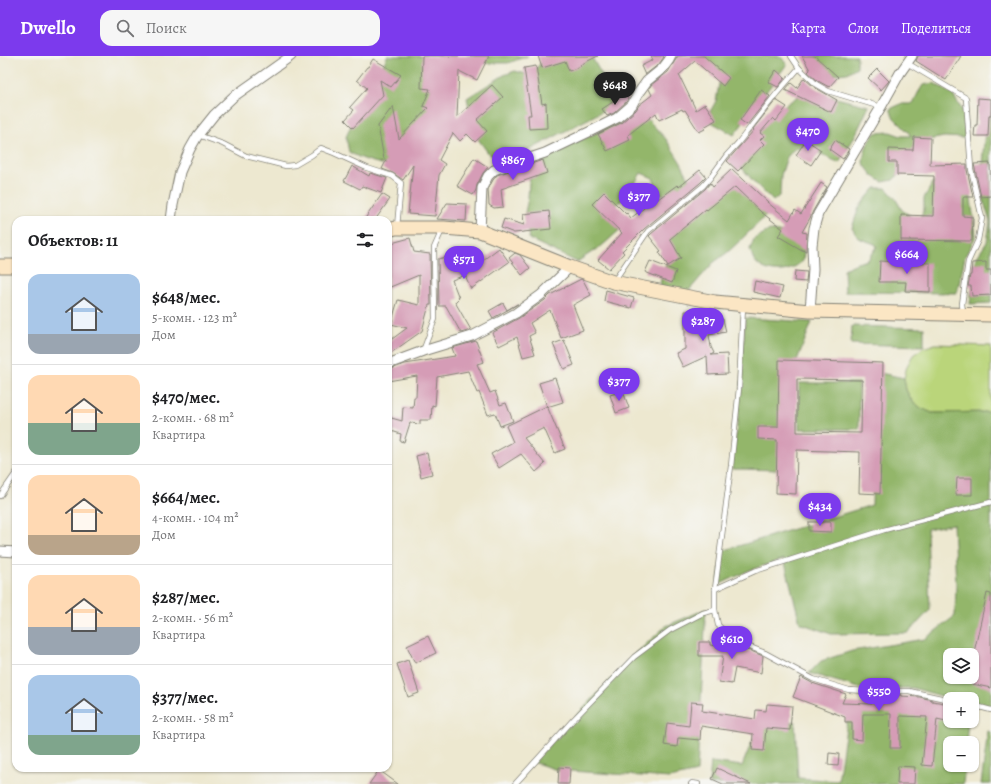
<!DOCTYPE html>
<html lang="ru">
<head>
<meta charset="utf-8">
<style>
  :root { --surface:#fff; --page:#f6f6f6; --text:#202124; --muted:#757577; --line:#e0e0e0; --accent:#7c3aed }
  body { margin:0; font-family:Alegreya,serif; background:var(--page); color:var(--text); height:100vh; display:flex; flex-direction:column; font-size:15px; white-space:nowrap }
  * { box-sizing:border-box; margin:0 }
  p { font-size:13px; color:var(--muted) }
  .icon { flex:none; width:22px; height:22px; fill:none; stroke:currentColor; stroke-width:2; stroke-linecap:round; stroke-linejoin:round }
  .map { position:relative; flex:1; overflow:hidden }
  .side { position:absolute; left:12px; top:160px; width:380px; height:556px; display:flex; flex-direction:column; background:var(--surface); border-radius:12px; box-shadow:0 1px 3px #0004 }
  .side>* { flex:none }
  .buttons { position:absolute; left:943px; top:592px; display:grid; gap:8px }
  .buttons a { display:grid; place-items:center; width:36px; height:36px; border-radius:8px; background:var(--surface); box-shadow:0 1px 3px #0004; font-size:20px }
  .price { position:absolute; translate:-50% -34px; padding:0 9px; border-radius:14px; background:var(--accent); color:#fff; font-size:13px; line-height:26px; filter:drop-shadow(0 1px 2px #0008) }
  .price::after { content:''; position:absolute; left:50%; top:24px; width:12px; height:9px; margin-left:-6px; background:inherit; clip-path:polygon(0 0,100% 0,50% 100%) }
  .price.active { background:#222; color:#fff }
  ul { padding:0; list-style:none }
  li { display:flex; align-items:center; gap:12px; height:100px; padding:0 16px }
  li+li { border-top:1px solid var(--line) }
  li span { display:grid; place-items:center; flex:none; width:112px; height:80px; border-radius:12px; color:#555 }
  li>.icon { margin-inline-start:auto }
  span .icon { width:48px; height:48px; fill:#fffc; stroke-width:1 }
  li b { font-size:17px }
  h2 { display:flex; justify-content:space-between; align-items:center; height:48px; padding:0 16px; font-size:17px }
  header { display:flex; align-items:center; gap:24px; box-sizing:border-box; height:56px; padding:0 20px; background:var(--accent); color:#fff }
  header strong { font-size:19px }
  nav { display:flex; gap:22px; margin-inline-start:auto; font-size:14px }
  .search { width:280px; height:36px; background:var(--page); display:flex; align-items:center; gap:10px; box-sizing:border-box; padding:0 14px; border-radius:12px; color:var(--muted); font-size:15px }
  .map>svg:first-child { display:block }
</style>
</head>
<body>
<header>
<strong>Dwello</strong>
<div class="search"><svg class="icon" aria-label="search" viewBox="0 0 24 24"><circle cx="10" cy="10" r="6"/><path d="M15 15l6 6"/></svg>Поиск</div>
<nav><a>Карта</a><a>Слои</a><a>Поделиться</a></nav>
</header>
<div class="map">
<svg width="991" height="728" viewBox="0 0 991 728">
  <rect width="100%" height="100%" fill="#f6f6f2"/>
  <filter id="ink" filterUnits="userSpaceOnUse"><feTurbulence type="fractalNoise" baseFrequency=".025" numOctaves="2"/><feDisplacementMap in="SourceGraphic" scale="8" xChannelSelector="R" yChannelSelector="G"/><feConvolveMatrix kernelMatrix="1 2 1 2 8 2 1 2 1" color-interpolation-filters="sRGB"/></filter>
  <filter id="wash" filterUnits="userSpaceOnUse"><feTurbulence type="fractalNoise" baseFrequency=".012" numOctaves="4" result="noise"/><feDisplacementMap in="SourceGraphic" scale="16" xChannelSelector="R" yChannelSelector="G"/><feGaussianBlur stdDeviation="0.9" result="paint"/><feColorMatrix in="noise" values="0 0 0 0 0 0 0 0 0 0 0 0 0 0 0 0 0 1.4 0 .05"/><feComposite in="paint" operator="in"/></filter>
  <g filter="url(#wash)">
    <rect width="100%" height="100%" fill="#ede8d0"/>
    <polygon fill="#bad57a" stroke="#6b784b" points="935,288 991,290 991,356 932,357 921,352 912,345 906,334 904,322 907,310 913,299 923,292"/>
    <g fill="#93b66a" stroke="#586943" fill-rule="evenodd">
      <path d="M387 0H426L431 41 426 66 391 110C377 107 362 104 349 96L346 81 359 51 379 20Z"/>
      <polygon points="466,0 528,0 508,7 474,7"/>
      <polygon points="547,0 591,0 618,47 524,97 499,102 489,98 475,79 467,42 504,19 515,15 530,19"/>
      <polygon points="701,0 780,0 787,8 734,79 706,63 716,45 720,22"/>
      <polygon points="812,0 857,0 857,11 847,17 829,19"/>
      <path d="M934 27 953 39 964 57 965 82 944 81 923 85 914 104 893 124 883 126 879 124 872 119 863 107C864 94 867 87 875 77L890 76 901 80H911L908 76 894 62 890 53 901 48H910L914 46 918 37 923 29Z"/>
      <polygon points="804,36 832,41 869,50 854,82 839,107 807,91 794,93 787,101 781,119 780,139 773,145 754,126 736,105 774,57"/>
      <polygon points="639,54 666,83 681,107 691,127 671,143 658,136 653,122 641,117 632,132 612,155 624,170 604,188 577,206 529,183 525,157 528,142 529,126 538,103 592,79"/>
      <polygon points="991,56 991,247 970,248 975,204 987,186 990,166 980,132 985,74"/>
      <polygon points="735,123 769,157 728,196 713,207 686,238 660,230 662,216 671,200 660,182"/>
      <polygon points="934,125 969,129 976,180 965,201 957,237 845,236 844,213 857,207 868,204 877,191 875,188 858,182 852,172 859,151 875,132 886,132 895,142 902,154 918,165 924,154 924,142"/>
      <path d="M770 174 790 179 805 185 803 205C800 207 796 210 793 212 780 218 760 216 753 202 752 199 751 196 750 193L754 183Z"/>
      <polygon points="745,262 812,266 794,312 785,414 732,413 741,334"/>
      <polygon points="852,270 924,272 924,290 851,288"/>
      <path d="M875 316 904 322 906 334 912 345 921 352 932 357 991 356V651L972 649V643H952L913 632H859L809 617 821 605 852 595 925 583 955 560 956 528 953 468 927 473 930 554 908 577 831 578 800 567 784 503 750 514 718 529 722 495 872 449ZM950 599H972V621H950Z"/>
      <rect x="799" y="327" width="60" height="46"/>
      <polygon points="706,553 697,716 670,722 557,714 533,706 633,600 666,570"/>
      <polygon points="882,648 950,665 968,665 966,687 950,687 950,709 965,709 963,728 711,728 709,727 711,706 742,710 761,663 795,666 798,722 838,725 848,659"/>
      <polygon points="988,675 991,676 991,728 981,728"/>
    </g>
    <g id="blocks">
      <g fill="#d59cb6" fill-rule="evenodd">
        <polygon points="422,0 489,0 477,24 459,15 457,61 492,29 503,41 477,64 487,75 475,86 467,78 460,85 453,77 439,104 445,108 439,119 435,160 408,158 413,109 403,124 393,117 382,113 386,105 384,103 378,70 393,50 399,83 428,52 423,50 430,33 421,32"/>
        <polygon points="538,0 598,0 580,9 581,10 569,15 565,5 542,12"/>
        <polygon points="651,0 663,0 664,1 659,8 645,19 641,10 653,4"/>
        <polygon points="678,0 704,0 729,22 723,30 695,5 679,19 696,54 705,48 716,64 704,71 705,73 699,76 685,54 683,55 682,53 659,64 656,57 628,79 630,84 607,95 598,78 621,67 636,54 639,49 652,39 649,33 651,29 668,16"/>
        <polygon points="802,0 815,0 838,21 829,31 818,25 808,16 810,14"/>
        <polygon points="918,0 961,0 946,24 916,5"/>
        <polygon points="373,3 401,19 391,31 380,24 383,39 353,72 345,64 354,54 350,51 367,32 357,24 367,11 368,11"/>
        <polygon points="536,10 542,48 546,47 547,72 529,73 528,59 531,59 524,12"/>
        <polygon points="877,13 889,25 881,34 868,22"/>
        <polygon points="776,14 785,22 778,31 768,26"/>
        <polygon points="804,22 814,31 837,44 831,56 785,34 791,27 797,32"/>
        <polygon points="761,34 770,40 747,69 740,64"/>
        <polygon points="625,38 628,43 627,45 614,57 607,60 602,53"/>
        <polygon points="978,42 991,43 991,59 989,59 988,80 974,80 975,69 977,69"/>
        <polygon points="776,44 787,51 776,65 773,62 760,77 764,80 760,84 764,88 738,115 727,105 754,74 753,73"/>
        <polygon points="914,81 931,82 930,109 967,108 967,114 973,141 963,141 963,160 973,161 972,185 901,184 901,159 933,160 934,120 897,119 897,106 889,106 889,93 913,94"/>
        <polygon points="806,84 821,94 811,109 796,99"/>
        <polygon points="835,84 849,93 843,103 829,93"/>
        <polygon points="474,102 488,111 483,117 477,129 476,134 473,139 457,130"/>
        <polygon points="543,104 547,117 501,133 503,151 494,152 489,149 488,133 493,124 497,119"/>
        <polygon points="990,107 991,140 981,141 974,108"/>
        <polygon points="352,110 369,120 370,117 387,122 381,137 362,130 360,133 344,125"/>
        <polygon points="732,113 768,146 767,146 789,164 795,154 801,158 821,127 827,131 813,155 810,162 802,176 807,177 806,195 802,194 778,180 783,173 761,156 735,131 707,154 706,153 670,183 681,202 668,210 659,196 661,195 649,180 651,178 705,133 710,127 713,131"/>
        <polygon points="700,114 706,121 700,127 644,173 622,195 624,197 609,213 598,204 622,177 592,148 604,136 626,158 627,157 631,162 657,142 658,143 677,129 679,131"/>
        <polygon points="382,138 390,143 375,164 364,164"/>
        <polygon points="447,147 467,148 466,165 437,163"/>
        <polygon points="549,155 551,173 514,177 501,172 504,163 524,169 523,158"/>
        <polygon points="410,182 414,196 430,198 431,249 429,249 422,275 388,299 388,286 407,272 391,268 398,244 419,249 419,219 388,232 388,188"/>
        <polygon points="499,192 509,206 471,233 465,219 452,224 459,242 455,246 471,274 461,277 446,250 439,250 438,203 463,197 467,216"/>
        <polygon points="515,197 520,199 530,212 522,219 509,202"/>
        <polygon points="650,205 676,215 672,227 645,216"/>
        <polygon points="880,205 930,207 930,236 905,235 906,226 879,226"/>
        <polygon points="986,206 986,214 991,214 991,239 972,240 971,230 968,230 970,219 971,219 972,207"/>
        <polygon points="795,215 807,216 806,226 794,225"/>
        <polygon points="581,223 583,224 591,239 573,249 583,274 561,282 550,254 530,267 535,277 529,280 535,298 523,301 517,281 499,290 492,277 519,262 545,244 550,239"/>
        <polygon points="755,225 783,231 780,242 753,236"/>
        <polygon points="606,234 634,242 631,252 604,245"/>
        <polygon points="503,247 507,254 517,248 518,248 493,262 489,255"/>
        <polygon points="685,255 708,255 708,266 723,263 726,276 709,279 711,291 714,297 711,299 727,298 728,318 708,319 707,300 683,311 676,297 685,293"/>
        <polygon points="564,284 574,309 564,313 553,288"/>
        <polygon points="476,285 484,306 477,308 490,337 495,335 500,349 506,347 513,365 500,370 495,357 488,359 479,336 477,337 468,315 437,321 435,350 432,349 431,364 420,364 420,368 410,367 404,386 400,385 401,378 388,374 388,361 402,365 403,351 413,352 414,341 416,341 417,320 388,325 388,314 405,308 455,300 452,292"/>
        <path d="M779 304 883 307 880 438 859 437 860 396 797 394 796 438 776 437 777 384 758 383V371H778ZM797 323 862 324 861 377 797 376Z"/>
        <polygon points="555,322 563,346 547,351 539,327"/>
        <polygon points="623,335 629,352 616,357 610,339"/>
        <polygon points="547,350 565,393 555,397 544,372 524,382 545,408 536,416 521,398 499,412 491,398 513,386 506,370"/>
        <polygon points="427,397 432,418 421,421 416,400"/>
        <polygon points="957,422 972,422 972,439 956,439"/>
        <polygon points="809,466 831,466 831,476 809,475"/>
        <polygon points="987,537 991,538 991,632 972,628 972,612 974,601 973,601"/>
        <polygon points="428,580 436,597 415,607 407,590"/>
        <polygon points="699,586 710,586 710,589 751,595 763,600 761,617 735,612 732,628 719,626 723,600 699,600"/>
        <polygon points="408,604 419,637 408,641 397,608"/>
        <polygon points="801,621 812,627 846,638 842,647 872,648 872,639 901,639 901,640 920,641 932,644 932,645 950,648 950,666 937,663 932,710 922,709 927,661 900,660 900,692 890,692 891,658 863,658 862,684 852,683 852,666 845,666 845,661 793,641"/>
        <polygon points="691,646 703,647 702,655 755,663 756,654 766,655 767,648 792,650 790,674 766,672 764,695 752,694 753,678 701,670 700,684 678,682 677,691 664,689 667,667 689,670"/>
        <polygon points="829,697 839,698 838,710 828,709"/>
        <polygon points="898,710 915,711 914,728 897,728"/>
        <polygon points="559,711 570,712 569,728 558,728"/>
        <polygon points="717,712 751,728 723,728 712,723"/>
        <polygon points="379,714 398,728 369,728"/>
      </g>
    </g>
  </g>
  <g filter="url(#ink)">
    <use href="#blocks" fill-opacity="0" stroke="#848276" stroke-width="1"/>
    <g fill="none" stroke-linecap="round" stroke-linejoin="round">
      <g stroke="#848276" stroke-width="6">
        <g id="lane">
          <polyline points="907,7 966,42 971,113 982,162 978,184 968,206 962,248 963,256"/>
          <polyline points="799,12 816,28 828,35 881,51"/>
          <polyline points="198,79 223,88 246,100 286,110 295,109 312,99 321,92 334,97 367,112 392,120 401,127 397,171"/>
          <polyline points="614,225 648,175 703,130 710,122 726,100 738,87 777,37 799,12 791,0"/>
          <polyline points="743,250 739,332 731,410 715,533 715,554 718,569 728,579 745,589 765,597 813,623 849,634 867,635 909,635 950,644"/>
          <polyline points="423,295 435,263 434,192 442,174"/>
          <polyline points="0,440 16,417"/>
          <polyline points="715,533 755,515 884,474 991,446"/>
          <polyline points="972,649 991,654"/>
          <polyline points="515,728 573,664 634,601 670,574 703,557 715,554"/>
          <polyline points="691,728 692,727 698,728"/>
        </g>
      </g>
      <g stroke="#848276" stroke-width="11">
        <g id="street">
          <polyline points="171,164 173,149 180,116 190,93 198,79 214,59 233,41 291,0"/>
          <polyline points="480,175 482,132 488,120 494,114 545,97 591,75 617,62 632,49 639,36 647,25 663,12 669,4 671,0"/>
          <polyline points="810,255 813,213 812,190 814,172 818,158 881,51 900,17 912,0"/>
          <polyline points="388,308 423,295 472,280 516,257 541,239 570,211"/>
          <polyline points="0,495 16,496"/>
        </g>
      </g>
      <g stroke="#848276" stroke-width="15">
        <g id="secondary">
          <polyline points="388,174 396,172 444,172 480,175 570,211 613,226 715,246 810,255 991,259"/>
          <polyline points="0,210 16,210"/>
        </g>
      </g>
      <use href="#lane" stroke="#fff" stroke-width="4.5"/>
      <use href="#street" stroke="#fff" stroke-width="9"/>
      <use href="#secondary" stroke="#fbe6c4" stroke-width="13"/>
    </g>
  </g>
</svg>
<div class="buttons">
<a><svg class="icon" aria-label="layers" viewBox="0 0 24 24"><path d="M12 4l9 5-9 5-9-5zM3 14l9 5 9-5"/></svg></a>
<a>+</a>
<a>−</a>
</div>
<b class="price active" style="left:615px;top:50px">$648</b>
<b class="price" style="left:808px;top:96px">$470</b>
<b class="price" style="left:513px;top:125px">$867</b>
<b class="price" style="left:639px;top:161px">$377</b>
<b class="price" style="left:907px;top:219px">$664</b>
<b class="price" style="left:464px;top:224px">$571</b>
<b class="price" style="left:703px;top:286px">$287</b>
<b class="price" style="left:619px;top:346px">$377</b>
<b class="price" style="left:820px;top:471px">$434</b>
<b class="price" style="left:732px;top:604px">$610</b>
<b class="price" style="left:879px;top:656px">$550</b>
<section class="side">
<h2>Объектов: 11<svg class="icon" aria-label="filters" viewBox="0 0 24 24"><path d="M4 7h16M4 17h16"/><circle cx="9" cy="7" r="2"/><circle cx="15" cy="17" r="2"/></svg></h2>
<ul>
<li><span style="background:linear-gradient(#a9c7e8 75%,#9aa5b1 0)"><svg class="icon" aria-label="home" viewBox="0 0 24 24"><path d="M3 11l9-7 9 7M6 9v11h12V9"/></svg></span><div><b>$648/мес.</b><p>5-комн. · 123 m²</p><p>Дом</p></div></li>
<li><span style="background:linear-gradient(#ffd9b3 60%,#7fa58c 0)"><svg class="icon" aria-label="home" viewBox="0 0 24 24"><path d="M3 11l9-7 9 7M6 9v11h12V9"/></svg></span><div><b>$470/мес.</b><p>2-комн. · 68 m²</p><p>Квартира</p></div></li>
<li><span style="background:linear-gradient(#ffd9b3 75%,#b9a48a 0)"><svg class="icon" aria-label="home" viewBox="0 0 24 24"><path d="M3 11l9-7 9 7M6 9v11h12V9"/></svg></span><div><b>$664/мес.</b><p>4-комн. · 104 m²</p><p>Дом</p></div></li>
<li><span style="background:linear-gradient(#ffd9b3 65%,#9aa5b1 0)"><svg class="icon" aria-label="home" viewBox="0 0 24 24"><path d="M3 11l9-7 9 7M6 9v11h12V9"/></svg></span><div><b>$287/мес.</b><p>2-комн. · 56 m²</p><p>Квартира</p></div></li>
<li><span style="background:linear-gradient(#a9c7e8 75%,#7fa58c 0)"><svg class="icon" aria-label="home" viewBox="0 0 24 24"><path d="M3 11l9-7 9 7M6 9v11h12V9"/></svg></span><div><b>$377/мес.</b><p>2-комн. · 58 m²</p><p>Квартира</p></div></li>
</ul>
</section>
</div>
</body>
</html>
